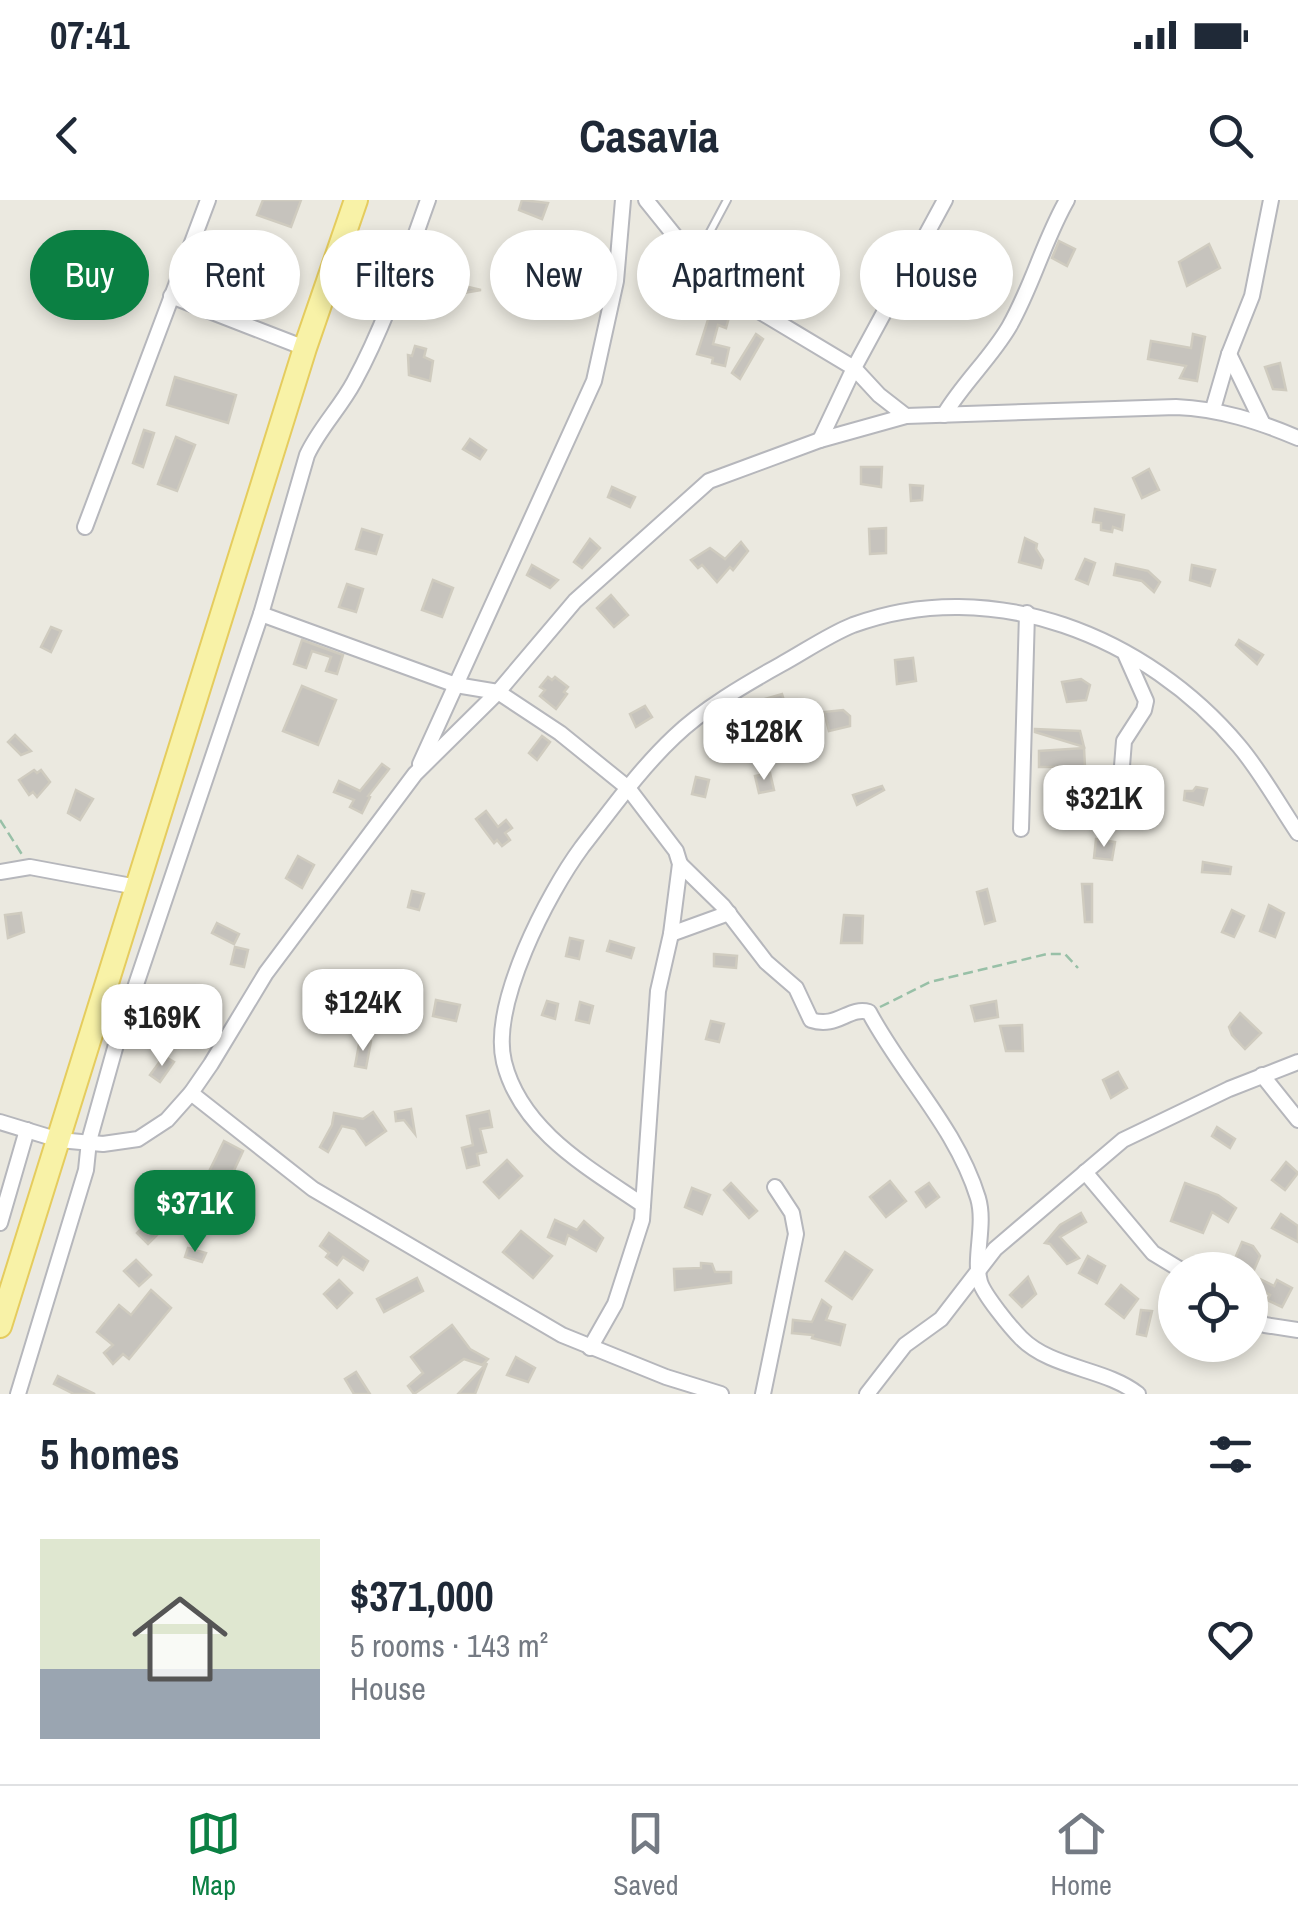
<!DOCTYPE html>
<html lang="en">
<head>
<meta charset="utf-8">
<style>
  :root { --surface:#fff; --page:#f6f6f7; --text:#1f2937; --muted:#747a83; --line:#e0e1e3; --accent:#0b8043 }
  body { margin:0; font-family:"Archivo Narrow",sans-serif; background:var(--page); color:var(--text); height:100vh; display:flex; flex-direction:column; font-size:38px; white-space:nowrap }
  * { box-sizing:border-box; margin:0 }
  p { font-size:32px; color:var(--muted) }
  .icon { flex:none; width:55px; height:55px; fill:none; stroke:currentColor; stroke-width:2; stroke-linecap:round; stroke-linejoin:round }
  .map { position:relative; height:1194px; overflow:hidden }
  .panel { display:flex; flex-direction:column; background:var(--surface); flex:1 }
  .panel>* { flex:none }
  .top-card { position:absolute; left:30px; top:30px; width:1240px; height:90px; display:flex; gap:20px }
  .tools { position:absolute; left:1158px; top:1052px; display:grid; gap:20px }
  .tools a { display:grid; place-items:center; width:110px; height:110px; border-radius:50%; background:var(--surface); box-shadow:0 5px 15px #0003; font-size:50px }
  .price { position:absolute; translate:-50% -85px; padding:0 22px; border-radius:20px; background:#fff; color:#222; font-size:32px; line-height:65px; filter:drop-shadow(0 2px 5px #0008) }
  .price::after { content:''; position:absolute; left:50%; top:60px; width:30px; height:22px; margin-left:-15px; background:inherit; clip-path:polygon(0 0,100% 0,50% 100%) }
  .price.on { background:var(--accent); color:#fff }
  ul { padding:0; list-style:none }
  li { display:flex; align-items:center; gap:30px; height:250px; padding:0 40px }
  li+li { border-top:2px solid var(--line) }
  li span { display:grid; place-items:center; flex:none; width:280px; height:200px; border-radius:0px; color:#555 }
  li>.icon { margin-inline-start:auto }
  span .icon { width:120px; height:120px; fill:#fffc; stroke-width:1 }
  li b { font-size:42px }
  h2 { display:flex; justify-content:space-between; align-items:center; height:120px; padding:0 40px; font-size:42px }
  .tag { padding:0 35px; border-radius:45px; background:var(--surface); box-shadow:0 5px 15px #0003; font-size:35px; line-height:90px }
  .tag.on { background:var(--accent); color:#fff }
  .status { display:flex; justify-content:space-between; align-items:center; height:70px; padding:0 50px; background:var(--surface); direction:ltr }
  .status svg { height:28px; fill:currentColor }
  header { display:flex; justify-content:space-between; align-items:center; height:130px; padding:0 40px; background:var(--surface); font-size:45px; font-weight:800 }
  .menu { display:flex; justify-content:space-around; align-items:center; height:140px; border-top:2px solid var(--line); background:var(--surface); font-size:28px; color:var(--muted) }
  .menu a { display:grid; justify-items:center; gap:5px }
  .menu .on { color:var(--accent) }
  .map>svg:first-child { display:block }
</style>
</head>
<body>
<div class="status"><b>07:41</b><svg viewBox="0 0 49 12"><path d="M0 12V9h3v3zM5 12V6h3v6zM10 12V3h3v9zM15 12V0h3v12zM26 1h20v11H26zM47 4h2v5h-2z"/></svg></div>
<header><svg class="icon" aria-label="back" viewBox="0 0 24 24"><path d="M15 5l-7 7 7 7"/></svg>Casavia<svg class="icon" aria-label="search" viewBox="0 0 24 24"><circle cx="10" cy="10" r="6"/><path d="M15 15l6 6"/></svg></header>
<div class="map">
<svg width="1298" height="1194" viewBox="0 0 1298 1194">
  <rect width="100%" height="100%" fill="#ebe9e0"/>
  <g fill="#c6c3bd" stroke="#cfcbbf" stroke-width="2.5">
    <polygon points="263,0 301,0 291,27 257,15"/>
    <polygon points="522,0 548,3 542,19 519,10"/>
    <polygon points="797,36 816,48 800,79 776,67"/>
    <polygon points="1059,41 1075,49 1067,66 1052,58"/>
    <polygon points="1209,44 1220,68 1187,86 1179,62"/>
    <polygon points="522,73 536,73 535,96 520,95"/>
    <polygon points="453,76 463,79 460,85 481,90 458,94 454,101 440,96 442,87 448,88"/>
    <polygon points="713,104 731,110 726,128 718,125 713,144 729,148 725,166 712,163 713,158 697,154"/>
    <polygon points="756,134 763,139 740,179 732,173"/>
    <polygon points="1193,134 1205,137 1197,181 1180,178 1186,166 1148,159 1151,141 1191,148"/>
    <polygon points="415,146 426,149 424,157 433,161 430,181 409,175 408,155 412,156"/>
    <polygon points="1280,163 1286,190 1273,189 1265,167"/>
    <polygon points="175,177 236,195 228,223 167,205"/>
    <polygon points="144,230 154,233 143,267 133,263"/>
    <polygon points="176,237 195,245 177,291 158,284"/>
    <polygon points="470,239 486,250 480,259 463,249"/>
    <polygon points="861,267 882,267 881,287 861,284"/>
    <polygon points="1149,269 1159,290 1142,298 1133,278"/>
    <polygon points="910,285 923,286 922,300 911,301"/>
    <polygon points="612,287 635,297 630,307 608,297"/>
    <polygon points="1095,309 1124,315 1122,330 1113,327 1112,332 1101,330 1101,323 1093,322"/>
    <polygon points="886,328 886,353 870,354 869,329"/>
    <polygon points="362,329 382,335 376,354 356,349"/>
    <polygon points="1025,338 1037,344 1036,349 1043,360 1041,368 1019,362"/>
    <polygon points="590,339 600,348 582,368 574,362"/>
    <polygon points="741,342 748,351 733,370 730,367 717,382 702,365 698,368 691,360 710,348 725,359"/>
    <polygon points="1085,359 1095,363 1088,384 1076,379"/>
    <polygon points="1116,364 1148,371 1160,382 1154,392 1142,381 1114,375"/>
    <polygon points="532,365 558,380 550,388 527,375"/>
    <polygon points="1192,365 1215,370 1210,386 1190,380"/>
    <polygon points="433,380 453,388 442,417 422,410"/>
    <polygon points="347,384 363,389 356,412 339,407"/>
    <polygon points="611,395 628,415 614,427 597,408"/>
    <polygon points="51,427 61,431 51,452 41,447"/>
    <polygon points="302,440 343,455 337,474 326,471 331,457 312,451 306,468 294,464"/>
    <polygon points="1239,440 1263,455 1257,464 1236,445"/>
    <polygon points="913,458 916,481 897,484 895,460"/>
    <polygon points="548,477 552,480 555,477 568,487 564,492 567,494 556,509 540,496 545,490 540,487"/>
    <polygon points="1081,479 1090,485 1086,500 1067,502 1062,482"/>
    <polygon points="302,486 336,500 318,545 283,531"/>
    <polygon points="782,494 787,510 766,518 761,500"/>
    <polygon points="645,506 652,517 636,527 630,514"/>
    <polygon points="843,510 850,516 850,526 829,531 824,512"/>
    <polygon points="1035,529 1080,531 1084,547 1035,532"/>
    <polygon points="15,535 31,551 21,555 8,542"/>
    <polygon points="542,536 550,542 537,560 529,553"/>
    <polygon points="1084,548 1085,567 1039,567 1039,551"/>
    <polygon points="382,564 389,569 368,596 370,597 362,613 350,607 354,600 334,592 339,581 360,591"/>
    <polygon points="34,570 37,573 41,570 50,582 37,597 33,592 29,595 19,580"/>
    <polygon points="770,573 774,590 759,593 755,576"/>
    <polygon points="696,577 709,580 705,597 692,594"/>
    <polygon points="882,586 884,590 857,605 853,595"/>
    <polygon points="1196,587 1207,589 1203,605 1184,600 1185,591 1193,591"/>
    <polygon points="76,590 93,599 80,620 68,613"/>
    <polygon points="486,611 498,627 506,620 512,628 505,633 510,640 502,646 497,640 494,643 476,619"/>
    <polygon points="1096,639 1115,642 1112,660 1094,658"/>
    <polygon points="298,656 314,665 302,688 286,678"/>
    <polygon points="1203,662 1231,667 1230,674 1202,672"/>
    <polygon points="1082,684 1092,684 1092,722 1085,722"/>
    <polygon points="987,689 995,721 985,724 977,692"/>
    <polygon points="412,691 424,694 419,710 408,707"/>
    <polygon points="1269,705 1284,713 1275,737 1260,731"/>
    <polygon points="1232,710 1244,716 1234,737 1222,732"/>
    <polygon points="21,713 24,732 8,738 5,715"/>
    <polygon points="844,715 863,716 862,743 841,743"/>
    <polygon points="217,723 239,734 234,744 212,733"/>
    <polygon points="570,738 583,741 579,759 566,756"/>
    <polygon points="610,741 634,748 631,758 607,751"/>
    <polygon points="235,747 248,750 244,767 231,764"/>
    <polygon points="714,754 737,756 736,768 714,766"/>
    <polygon points="192,796 210,807 198,826 193,823 181,840 156,817 162,810 176,822"/>
    <polygon points="436,800 460,805 456,821 433,816"/>
    <polygon points="547,801 558,804 555,819 542,815"/>
    <polygon points="996,801 998,817 975,821 971,806"/>
    <polygon points="580,802 593,806 589,823 576,820"/>
    <polygon points="1240,813 1261,833 1245,849 1232,835 1229,827"/>
    <polygon points="711,821 724,824 719,842 706,839"/>
    <polygon points="1022,825 1023,851 1006,851 1000,826"/>
    <polygon points="360,839 371,841 366,868 355,866"/>
    <polygon points="164,856 174,862 160,882 150,875"/>
    <polygon points="1118,872 1127,888 1111,898 1103,880"/>
    <polygon points="411,909 415,934 404,920 396,921 395,912"/>
    <polygon points="489,911 492,927 480,929 486,952 477,954 479,965 467,968 462,948 473,945 467,916"/>
    <polygon points="373,912 386,931 366,945 355,929 342,926 328,952 320,947 332,925 334,913 363,919"/>
    <polygon points="1217,927 1235,939 1230,948 1212,936"/>
    <polygon points="224,941 243,951 222,996 202,986"/>
    <polygon points="507,960 522,976 499,998 484,982"/>
    <polygon points="1286,962 1298,973 1285,990 1272,980"/>
    <polygon points="890,981 906,1001 886,1017 870,997"/>
    <polygon points="731,983 757,1011 749,1018 724,990"/>
    <polygon points="929,983 939,997 926,1007 916,992"/>
    <polygon points="1185,983 1218,995 1236,1008 1228,1022 1212,1012 1203,1033 1171,1021"/>
    <polygon points="692,988 710,995 702,1014 685,1007"/>
    <polygon points="1081,1013 1086,1022 1060,1037 1079,1058 1067,1064 1050,1044 1045,1043 1060,1025"/>
    <polygon points="1281,1014 1298,1026 1298,1042 1272,1028"/>
    <polygon points="150,1020 161,1031 148,1044 137,1033"/>
    <polygon points="555,1020 577,1030 584,1021 603,1038 596,1051 568,1035 565,1044 548,1037"/>
    <polygon points="521,1031 552,1056 533,1078 503,1052"/>
    <polygon points="329,1033 368,1061 363,1070 343,1057 337,1065 326,1057 329,1053 320,1046"/>
    <polygon points="1242,1042 1253,1046 1260,1056 1254,1070 1230,1070"/>
    <polygon points="188,1048 206,1053 202,1062 185,1057"/>
    <polygon points="845,1052 872,1070 852,1099 826,1081"/>
    <polygon points="1088,1056 1105,1066 1097,1083 1079,1073"/>
    <polygon points="136,1060 151,1075 139,1086 124,1071"/>
    <polygon points="701,1063 712,1064 715,1072 731,1072 731,1083 675,1090 674,1069 701,1068"/>
    <polygon points="1250,1074 1274,1086 1277,1080 1292,1088 1282,1107 1267,1100 1270,1095 1250,1084"/>
    <polygon points="1028,1077 1036,1094 1022,1107 1010,1095"/>
    <polygon points="417,1078 423,1091 384,1112 377,1099"/>
    <polygon points="339,1080 352,1093 337,1108 324,1094"/>
    <polygon points="1121,1085 1138,1099 1124,1118 1106,1104"/>
    <polygon points="151,1090 171,1108 129,1159 123,1154 113,1164 104,1153 113,1145 97,1132 119,1105 131,1115"/>
    <polygon points="822,1100 831,1107 826,1120 845,1125 840,1145 812,1138 813,1135 792,1133 793,1120 812,1122"/>
    <polygon points="1141,1110 1152,1111 1146,1136 1137,1134"/>
    <polygon points="452,1125 470,1149 488,1159 482,1165 464,1159 414,1194 408,1186 423,1173 411,1157"/>
    <polygon points="516,1157 535,1168 528,1182 507,1175"/>
    <polygon points="487,1163 475,1194 458,1194"/>
    <polygon points="356,1172 370,1194 354,1194 345,1179"/>
    <polygon points="58,1176 95,1194 74,1194 54,1184"/>
  </g>
  <g fill="none" stroke-linecap="round" stroke-linejoin="round">
    <g stroke="#b6b7bc" stroke-width="10">
      <polyline id="service" points="695,60 727,0"/>
    </g>
    <g stroke="#b6b7bc" stroke-width="18">
      <g id="minor">
        <polyline points="646,0 695,61 734,96 854,168 879,195 906,216"/>
        <polyline points="171,96 305,148"/>
        <polyline points="1229,154 1262,222"/>
        <polyline points="1213,209 1229,154 1252,96 1271,0"/>
        <path d="M944 215C963 183 990 159 1009 127 1032 87 1044 40 1067 0"/>
        <polyline points="820,240 854,168 945,0"/>
        <polyline points="85,327 208,0"/>
        <polyline points="261,414 456,485 498,492 560,533 628,588 676,651 680,664 671,734 658,791 642,1020 615,1104 590,1148"/>
        <polyline points="420,564 594,181 616,81 623,0"/>
        <polyline points="1119,604 1124,541 1144,510 1146,501 1126,456"/>
        <polyline points="1021,629 1027,413"/>
        <path d="M680 664 723 706 766 762 796 788 811 820C837 829 849 806 869 812 903 876 956 927 978 998 986 1025 973 1058 980 1082 984 1095 1011 1128 1021 1138 1052 1169 1105 1168 1138 1194"/>
        <polyline points="0,672 30,667 137,687"/>
        <polyline points="671,734 729,713"/>
        <polyline points="1262,875 1298,920"/>
        <polyline points="191,893 313,989 562,1135 666,1177 721,1194"/>
        <path d="M0 922 59 940 103 944 138 939 167 920 191 893 211 864 266 773 415 574 498 492 575 401 709 281 820 240 906 216 1176 207C1220 209 1258 221 1298 238"/>
        <polyline points="1085,972 1153,1053 1181,1070"/>
        <path d="M643 1005C589 968 521 931 504 862 490 804 548 693 582 647 611 610 639 570 674 537 703 509 744 485 780 465 804 452 828 435 853 425 992 374 1147 436 1239 546 1261 572 1279 605 1298 633"/>
        <polyline points="0,1023 27,930"/>
        <polyline points="1250,1115 1265,1125 1298,1130"/>
        <path d="M18 1194 86 970 89 941 117 841 261 414 307 255C319 229 340 208 354 182 385 125 406 61 428 0"/>
        <polyline points="763,1194 796,1034 792,1013 775,987"/>
        <polyline points="867,1194 905,1145 941,1119 995,1049 1123,940 1229,889 1298,862"/>
      </g>
    </g>
    <g stroke="#e5cc5e" stroke-width="26">
      <polyline id="primary" points="0,1126 305,148 356,0"/>
    </g>
    <g stroke="#98c0a7" stroke-width="2.5" stroke-dasharray="10 5" stroke-linecap="butt">
      <polyline points="0,620 23,656"/>
      <polyline points="880,807 930,782 1047,754 1065,754 1078,768"/>
    </g>
    <use href="#service" stroke="#fff" stroke-width="6"/>
    <use href="#minor" stroke="#fff" stroke-width="14"/>
    <use href="#primary" stroke="#f8f2a7" stroke-width="22"/>
  </g>
</svg>
<div class="tools">
<a><svg class="icon" aria-label="locate" viewBox="0 0 24 24"><circle cx="12" cy="12" r="6"/><path d="M12 2v4M12 18v4M2 12h4M18 12h4"/></svg></a>
</div>
<b class="price" style="left:764px;top:583px">$128K</b>
<b class="price" style="left:1104px;top:650px">$321K</b>
<b class="price" style="left:363px;top:854px">$124K</b>
<b class="price" style="left:162px;top:869px">$169K</b>
<b class="price on" style="left:195px;top:1055px">$371K</b>
<div class="top-card">
<a class="tag on">Buy</a>
<a class="tag">Rent</a>
<a class="tag">Filters</a>
<a class="tag">New</a>
<a class="tag">Apartment</a>
<a class="tag">House</a>
</div>
</div>
<section class="panel">
<h2>5 homes<svg class="icon" aria-label="filters" viewBox="0 0 24 24"><path d="M4 7h16M4 17h16"/><circle cx="9" cy="7" r="2"/><circle cx="15" cy="17" r="2"/></svg></h2>
<ul>
<li><span style="background:linear-gradient(#dfe7d0 65%,#9aa5b1 0)"><svg class="icon" aria-label="home" viewBox="0 0 24 24"><path d="M3 11l9-7 9 7M6 9v11h12V9"/></svg></span><div><b>$371,000</b><p>5 rooms · 143 m²</p><p>House</p></div><svg class="icon" aria-label="heart" viewBox="0 0 24 24"><path d="M12 20l-8-8c-3-5 5-10 8-4 3-6 11-1 8 4z"/></svg></li>
</ul>
</section>
<nav class="menu">
<a class="on"><svg class="icon" aria-label="map" viewBox="0 0 24 24"><path d="M3 6l6-2 6 2 6-2v14l-6 2-6-2-6 2zM9 4v14M15 6v14"/></svg>Map</a>
<a><svg class="icon" aria-label="saved" viewBox="0 0 24 24"><path d="M7 4h10v16l-5-4-5 4z"/></svg>Saved</a>
<a><svg class="icon" aria-label="home" viewBox="0 0 24 24"><path d="M3 11l9-7 9 7M6 9v11h12V9"/></svg>Home</a>
</nav>
</body>
</html>
